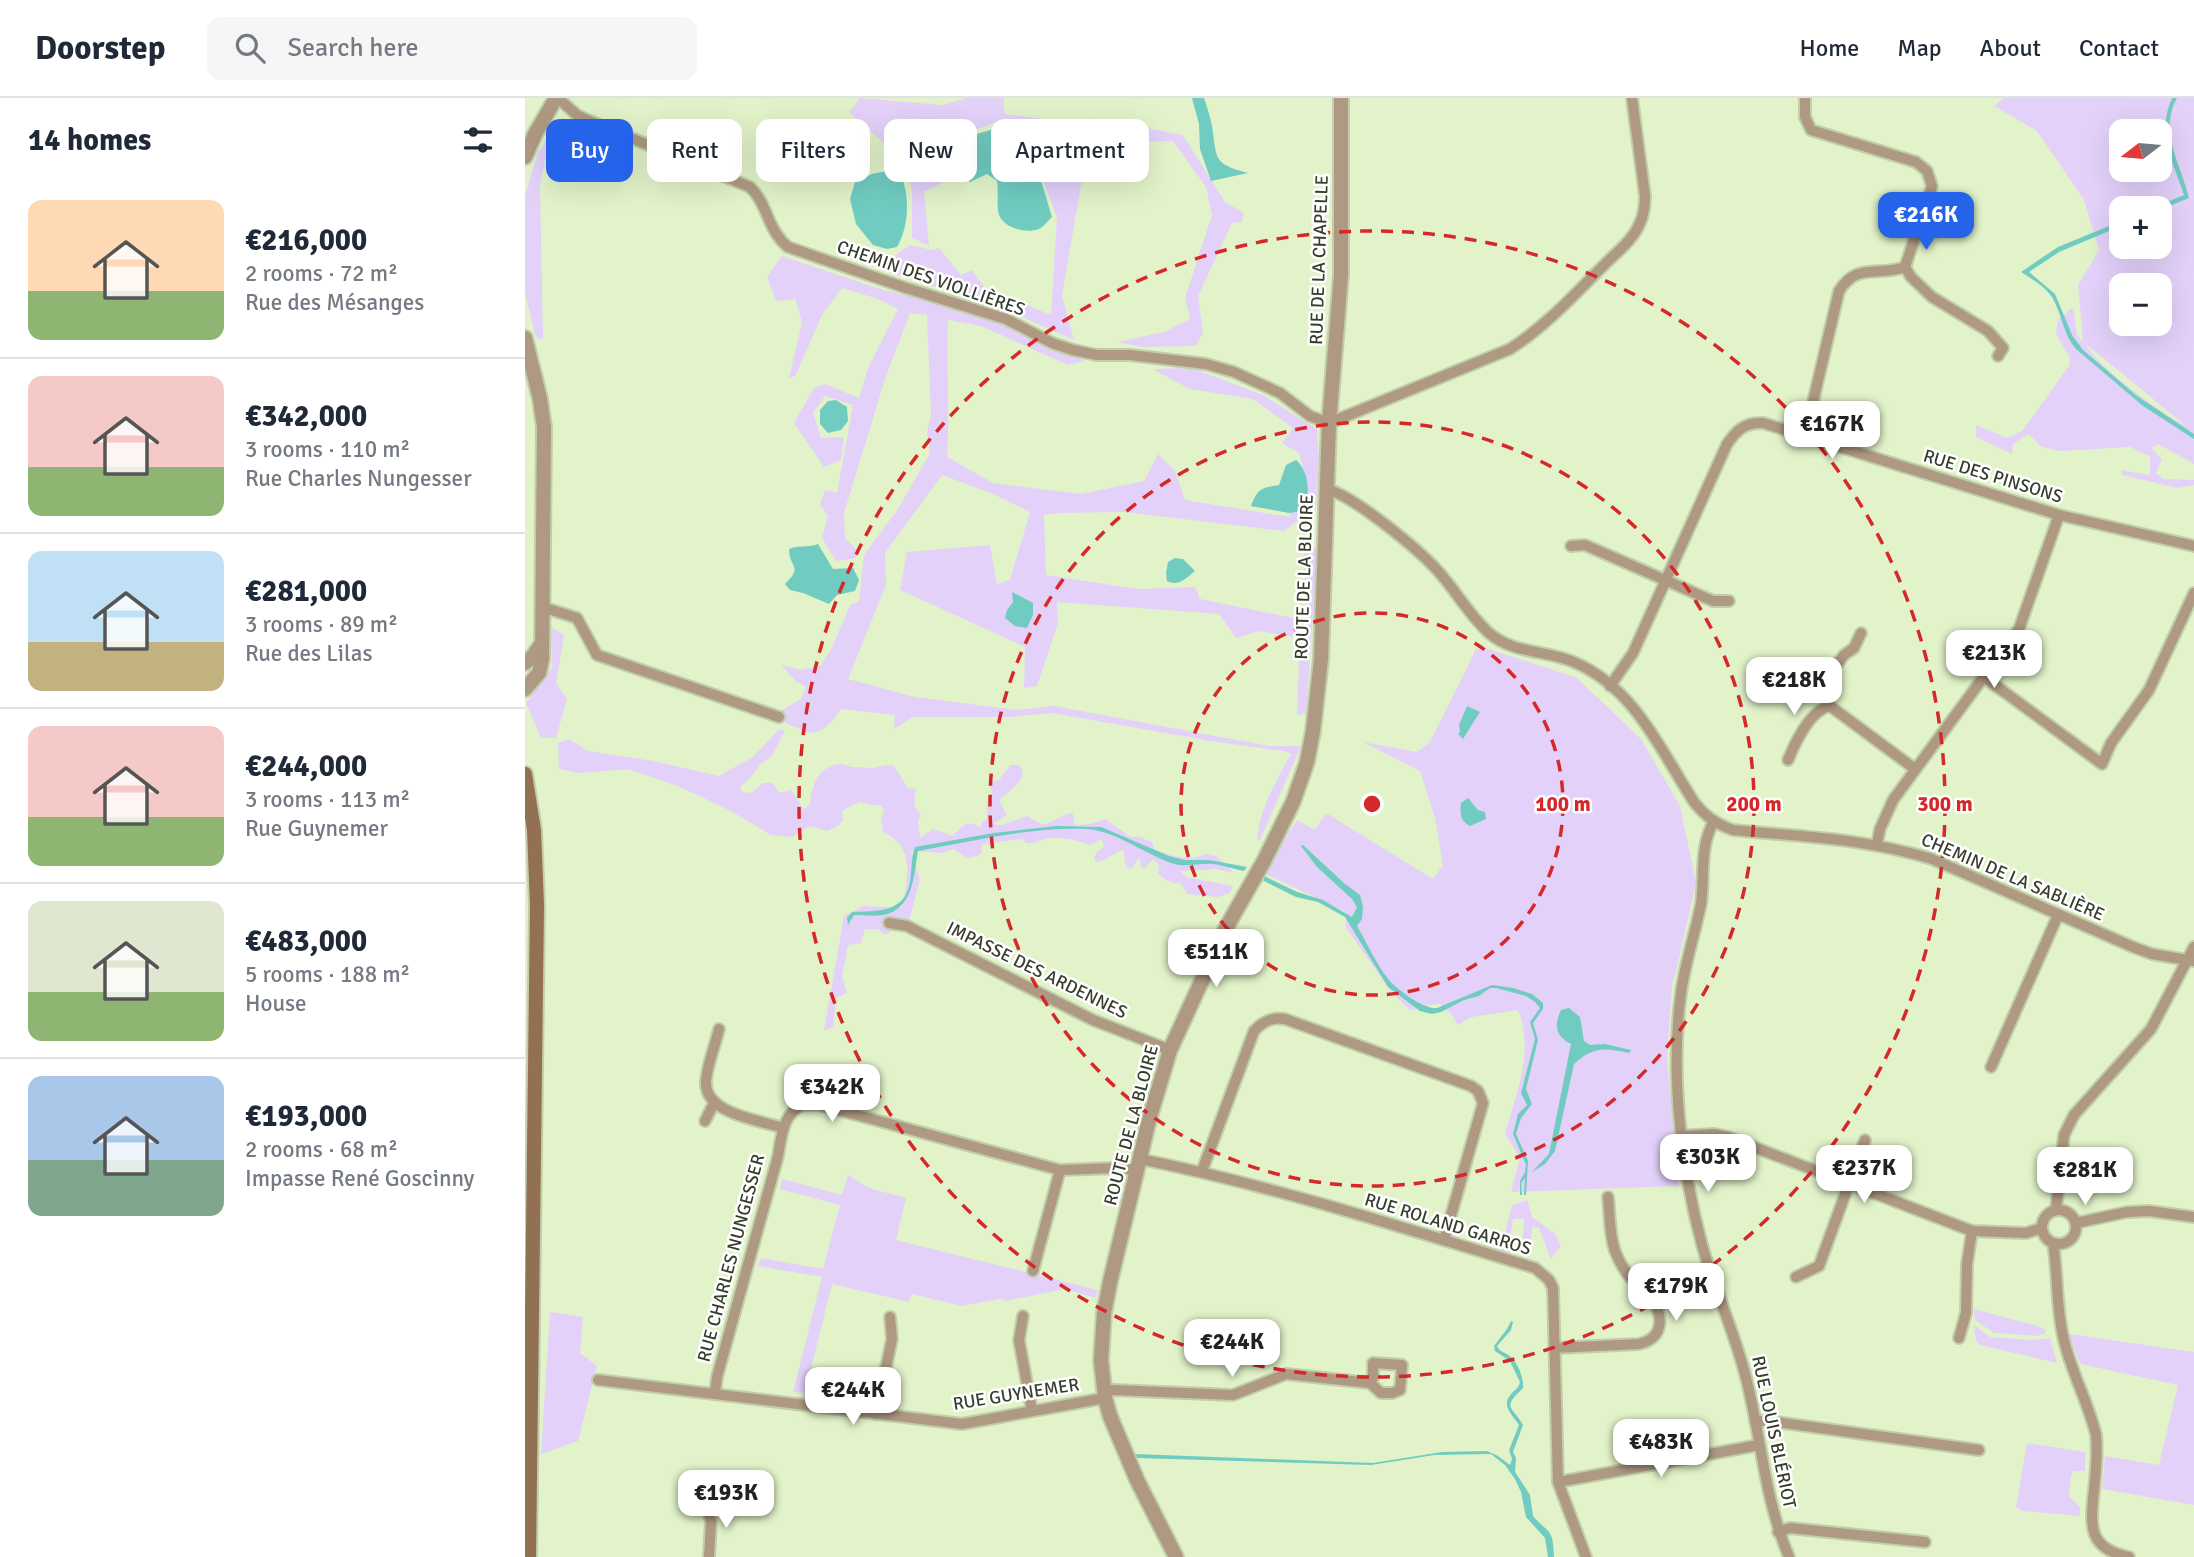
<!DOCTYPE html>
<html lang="en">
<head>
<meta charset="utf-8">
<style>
  :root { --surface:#fff; --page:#f6f6f7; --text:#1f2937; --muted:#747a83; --line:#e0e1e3; --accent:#2563eb }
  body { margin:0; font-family:Signika,sans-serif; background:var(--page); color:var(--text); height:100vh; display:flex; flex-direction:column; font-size:26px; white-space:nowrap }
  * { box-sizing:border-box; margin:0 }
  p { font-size:23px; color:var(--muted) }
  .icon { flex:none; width:38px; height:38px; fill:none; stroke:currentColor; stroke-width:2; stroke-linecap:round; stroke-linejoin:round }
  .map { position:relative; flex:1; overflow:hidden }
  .side { display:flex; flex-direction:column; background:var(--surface); width:525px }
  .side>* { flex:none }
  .banner { position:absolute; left:21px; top:21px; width:665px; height:63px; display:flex; gap:14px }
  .needle { width:46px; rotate:254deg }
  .controls { position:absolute; left:1584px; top:21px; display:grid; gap:14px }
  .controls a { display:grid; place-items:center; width:63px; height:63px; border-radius:14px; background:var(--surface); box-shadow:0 7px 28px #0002; font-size:35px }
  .price { position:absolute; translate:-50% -60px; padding:0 16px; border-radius:14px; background:#fff; color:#222; font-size:23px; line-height:46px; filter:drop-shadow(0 2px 4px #0008) }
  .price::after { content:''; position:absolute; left:50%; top:42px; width:21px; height:16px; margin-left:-10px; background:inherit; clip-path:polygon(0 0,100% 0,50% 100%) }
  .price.active { background:var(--accent); color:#fff }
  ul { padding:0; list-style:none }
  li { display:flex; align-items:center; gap:21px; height:175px; padding:0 28px }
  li+li { border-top:2px solid var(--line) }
  li span { display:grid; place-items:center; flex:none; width:196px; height:140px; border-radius:14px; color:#555 }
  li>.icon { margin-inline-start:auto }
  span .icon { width:84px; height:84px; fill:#fffc; stroke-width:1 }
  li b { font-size:30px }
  h2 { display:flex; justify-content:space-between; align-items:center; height:84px; padding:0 28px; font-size:30px }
  .chip { padding:0 24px; border-radius:14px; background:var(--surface); box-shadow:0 7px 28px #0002; font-size:24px; line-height:63px }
  .chip.active { background:var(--accent); color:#fff }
  header { display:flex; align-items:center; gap:42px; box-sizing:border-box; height:98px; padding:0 35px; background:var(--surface); border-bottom:2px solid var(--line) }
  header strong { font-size:33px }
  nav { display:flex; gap:38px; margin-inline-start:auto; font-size:24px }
  .search { width:490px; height:63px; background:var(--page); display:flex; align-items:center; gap:18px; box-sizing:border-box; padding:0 24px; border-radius:14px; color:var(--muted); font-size:26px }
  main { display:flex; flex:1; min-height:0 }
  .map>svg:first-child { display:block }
</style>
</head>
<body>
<header>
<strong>Doorstep</strong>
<div class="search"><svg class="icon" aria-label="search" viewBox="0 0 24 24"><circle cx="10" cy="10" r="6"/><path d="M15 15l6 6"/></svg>Search here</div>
<nav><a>Home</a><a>Map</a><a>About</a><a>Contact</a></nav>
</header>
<main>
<section class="side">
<h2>14 homes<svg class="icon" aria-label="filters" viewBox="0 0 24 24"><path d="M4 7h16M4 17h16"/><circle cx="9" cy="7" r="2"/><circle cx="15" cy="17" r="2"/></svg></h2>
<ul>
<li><span style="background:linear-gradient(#ffd9b3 65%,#8fb573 0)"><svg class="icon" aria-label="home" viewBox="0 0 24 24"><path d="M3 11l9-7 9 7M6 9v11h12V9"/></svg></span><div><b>€216,000</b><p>2 rooms · 72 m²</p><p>Rue des Mésanges</p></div></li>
<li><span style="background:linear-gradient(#f6c9c9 65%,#8fb573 0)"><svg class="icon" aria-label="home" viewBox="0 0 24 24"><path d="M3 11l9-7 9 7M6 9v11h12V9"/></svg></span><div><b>€342,000</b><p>3 rooms · 110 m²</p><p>Rue Charles Nungesser</p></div></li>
<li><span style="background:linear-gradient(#bfe0f5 65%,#c2b280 0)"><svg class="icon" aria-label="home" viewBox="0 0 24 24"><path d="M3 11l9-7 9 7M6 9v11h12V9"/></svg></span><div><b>€281,000</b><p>3 rooms · 89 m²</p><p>Rue des Lilas</p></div></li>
<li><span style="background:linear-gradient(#f6c9c9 65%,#8fb573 0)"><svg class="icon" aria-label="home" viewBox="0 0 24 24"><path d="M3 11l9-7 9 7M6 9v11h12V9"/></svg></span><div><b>€244,000</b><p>3 rooms · 113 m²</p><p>Rue Guynemer</p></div></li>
<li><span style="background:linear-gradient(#dfe7d0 65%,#8fb573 0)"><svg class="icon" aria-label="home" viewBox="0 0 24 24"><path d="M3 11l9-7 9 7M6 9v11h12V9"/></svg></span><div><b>€483,000</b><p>5 rooms · 188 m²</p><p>House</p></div></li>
<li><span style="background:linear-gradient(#a9c7e8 60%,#7fa58c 0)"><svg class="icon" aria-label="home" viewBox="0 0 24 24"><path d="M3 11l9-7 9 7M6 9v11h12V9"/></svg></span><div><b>€193,000</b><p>2 rooms · 68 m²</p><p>Impasse René Goscinny</p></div></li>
</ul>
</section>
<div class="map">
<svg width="1669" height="1459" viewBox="0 0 1669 1459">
  <rect width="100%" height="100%" fill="#e2f3c9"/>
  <g fill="#e3d1fa" fill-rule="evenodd">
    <polygon points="335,0 418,7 441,0 479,0 479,16 566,27 568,20 658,37 700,104 719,115 717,124 707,125 673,198 678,234 671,248 617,249 592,244 639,234 665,221 660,200 687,117 681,89 648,43 563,46 537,198 549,242 477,210 363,174 368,159 385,147 407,152 414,150 436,177 447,172 459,189 526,217 532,119 500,34 475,23 432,38 425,81 399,94 404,148 387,140 387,93 380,52 359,45 324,14"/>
    <path d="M1479 0H1669V366L1633 346 1627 350 1637 362 1631 375 1639 381 1669 382V387L1652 390 1598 377 1596 372 1625 377V358L1605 349 1536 353 1517 349 1503 336 1488 346 1487 356 1451 339V327L1482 340 1497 333 1544 268 1545 260 1531 236 1533 222 1548 209 1552 237 1558 243 1553 187 1574 152 1559 102 1512 33 1469 8ZM1596 33H1634V72H1596ZM1596 110H1634V149H1596ZM1596 187H1634V226H1596ZM1561 246 1660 327C1637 316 1570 267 1561 246Z"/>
    <polygon points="30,29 22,51 15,87 18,241 11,240 0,194 0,98 13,54"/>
    <path d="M257 158 349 189 439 213 481 227 560 263 543 267 456 228 423 222C421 268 425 313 422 359L468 385 556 396 619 383 633 356 650 373 660 402 764 419 780 377 774 355 757 345 768 330 728 301 665 291 627 271 667 270 738 297 792 331 794 359 791 410 758 433 600 414 534 415 519 417 521 477 613 491 670 489 675 501 768 520 781 509 779 454 793 448 781 615 772 617 775 540 734 533 711 540 694 516 532 504 533 525 512 588 499 590 500 549 375 492 382 454 465 447 472 486 485 482 505 414 468 396 417 377 360 455 361 487 323 581 390 599 491 612 529 608 744 648H776L735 742 732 741C735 710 751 683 766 656L758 653 686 643 527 615 486 619H387L369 631 370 617 316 611C307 623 297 638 281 634 274 633 278 632 271 629 265 627 262 626 256 622L257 612 276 601 281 589 271 583 256 567 276 572 295 568 306 552 325 507 334 504 339 457 373 411 405 355 402 334 406 317 402 217 385 215 361 278 319 415 320 440 334 454 331 460 311 463 297 440 303 418 295 406 300 392 312 395 328 307 300 298 288 315 296 340 319 339 316 362 299 369 269 325 289 290 300 286 334 300 343 270 373 211 353 201 317 190 297 217 271 277 264 281 277 224 270 201 251 203 242 179Z"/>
    <polygon points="26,529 39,537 31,585 42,601 31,640 16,640 1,605 27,570"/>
    <path d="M961 550 1052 580 1116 641 1155 708 1171 785 1151 874 1147 886 1142 961 1154 1088 986 1094 995 1060 980 1036C991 995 1010 954 993 912L947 919 933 927 927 917 914 905 885 912 868 896 821 830V814L739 775 772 722 790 732 801 715 908 781 918 767 910 720 895 673 838 644 892 654 905 644 951 551Z"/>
    <path d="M254 631 260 633 246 659 235 666 228 677 215 689 218 694 226 695 238 685H247L255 695 266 692 279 711 285 706C287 688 293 667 316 666 321 666 326 670 331 669 337 669 342 670 348 670 358 669 357 666 369 668L383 690 391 691 389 707 396 717 393 723 395 740 408 731 428 738C438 727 440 722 456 729L457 724 462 720V705L467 695 464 684 474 682 485 667H493C508 679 483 693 474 702L482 717 468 726 477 727 502 718 519 727 544 715 548 716 550 727 565 726 581 721 605 739C614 737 619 741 627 744L630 752 653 759 670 760 681 756 692 758 709 775 691 771 655 773 661 779 708 788 705 795 693 799 662 796 656 785C645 786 641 782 633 775L634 767 628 761 619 771 616 769 615 760 612 762 607 771 601 769 598 752C588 754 581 764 571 764L569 760 571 755 579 749 577 741 564 747C551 741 522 735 510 745H501L498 741 457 746V754L453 758 442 760 429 751 417 755 386 753 395 782 384 822 360 837 353 831H340L336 845 323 847 317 878 322 895 311 900 308 929 299 933 319 818 339 808 377 810C382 781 392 749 358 734L356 721 359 712 356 707H347L334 704 317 713 318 723 313 728 302 733 285 728 267 739 246 737 206 713 155 689 103 671 55 675 34 671 33 645 44 641 63 653 128 663 194 678 228 659Z"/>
    <polygon points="323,1077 344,1090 381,1100 371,1142 573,1192 571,1200 540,1191 479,1203 479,1200 436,1208 387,1196 384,1204 307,1186 280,1295 268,1294 297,1179 233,1168 236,1160 298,1171 315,1107 255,1091 257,1081 317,1097"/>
    <polygon points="1002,1102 1007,1119 1029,1135 1036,1148 1026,1161 1014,1130 1007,1129 1004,1159 997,1156 999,1121 988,1121 983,1157 975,1155 987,1107"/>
    <polygon points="1449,1211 1513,1228 1521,1232 1519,1236 1511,1238 1469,1235 1450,1222"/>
    <polygon points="25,1214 58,1219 55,1255 72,1268 53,1343 16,1356"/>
    <polygon points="1449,1227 1465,1239 1507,1242 1525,1240 1532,1265 1455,1247 1451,1243"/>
    <polygon points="1544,1236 1669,1254 1669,1407 1577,1391 1580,1358 1634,1367 1653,1287 1555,1266"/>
    <polygon points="1502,1345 1560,1354 1560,1373 1549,1373 1546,1378 1544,1399 1555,1409 1555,1418 1497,1413 1491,1409"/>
  </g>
  <g fill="#70ccc0">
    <path d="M667 0H679C682 9 685 18 687 28 692 60 687 66 723 75L686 83 675 51 674 26Z"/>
    <path d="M1647 0H1652C1633 34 1656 66 1664 100L1635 112 1634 110H1627L1659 97C1648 63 1631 36 1647 0Z"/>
    <path d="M472 30C477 32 483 33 487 36 509 51 520 95 527 119 523 123 518 129 514 131 501 136 479 130 474 117 471 107 474 94 472 83L462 76 445 84 438 77 437 65 447 54 442 39Z"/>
    <path d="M367 72 376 77C385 99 384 128 372 149L362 151 348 147 331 126 325 101 330 84 347 76Z"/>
    <path d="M1596 123V128L1534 154 1504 174 1530 196 1547 237 1558 252 1612 298 1669 336V341L1618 308 1551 251C1538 236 1537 216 1527 199 1519 188 1507 181 1496 174L1533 149Z"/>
    <polygon points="311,302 322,309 323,323 316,332 303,335 295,326 295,312 303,303"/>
    <path d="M771 362C784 372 786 399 778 413L764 415 726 408C733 390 736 390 754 387L761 367Z"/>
    <path d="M293 446 308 471 328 470 334 482 330 493 312 497 304 506 278 495 265 492 260 486C279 468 264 470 264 451 273 447 283 450 293 446Z"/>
    <path d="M650 460 658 461 670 473C661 480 654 489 642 483L641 475 643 464Z"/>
    <polygon points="487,494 508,505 508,517 502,530 490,528 480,520 482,512 488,504"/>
    <polygon points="942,608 955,614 938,641 933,636 935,634 934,627"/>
    <path d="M943 700 953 712 960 714 961 721 945 728C935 723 935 715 936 705Z"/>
    <path d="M531 728 576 729 644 758 660 762H684L722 769 719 773C709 771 698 767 688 766 673 765 660 770 646 765 618 755 591 733 562 731 509 728 445 744 393 753 389 775 389 807 363 816 354 819 339 817 329 817L323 827 322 820 327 814C352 813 381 815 385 783 387 771 386 759 390 749L469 735Z"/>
    <path d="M778 747 819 785 835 797 838 809 837 821 832 828C842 845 851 866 864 882 873 892 899 912 912 910L967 887 988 890 1007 896 1018 905V911L1008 925 1013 942 1001 991 1007 1006 996 1020 991 1036 1003 1063 1001 1097H999L1000 1080 996 1085 997 1097H995V1083L1000 1074 1001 1067 988 1036 993 1016 1002 1007 996 995 1010 941 1005 924 1015 910 1010 904 1001 898 971 890H965L954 898 939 902 916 914 907 916 895 913 863 889 820 819 793 804 771 799 737 782 739 778 772 794 798 802 827 819 832 809 827 801 792 769 776 748Z"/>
    <path d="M1044 910 1055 919 1059 943 1065 947 1080 946 1106 952 1104 955C1079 950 1069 948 1049 966L1030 1053 1020 1066 1007 1074 1024 1056 1046 946C1030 938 1029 927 1036 912Z"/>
    <path d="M986 1223 988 1224 986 1232 972 1248C975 1254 979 1254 985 1258 993 1265 999 1280 998 1290 976 1311 987 1307 998 1327L988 1354 991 1360 990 1374 1005 1397 1008 1418C1025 1437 1028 1430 1029 1459H1023L1020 1440 1001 1419 996 1394 990 1381 980 1367 966 1356 909 1357 846 1367 612 1360 610 1356 848 1365 917 1354 962 1353 973 1358 985 1367 987 1361 984 1352 994 1327C989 1319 977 1309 984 1299 988 1292 993 1292 995 1284L985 1263 970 1253 969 1248 982 1231Z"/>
  </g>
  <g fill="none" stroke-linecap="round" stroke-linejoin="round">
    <g stroke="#c0cfaa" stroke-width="14">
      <g id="minor">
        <path d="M33 0 52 17 60 21 225 89C243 106 242 132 263 149L381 190 481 221 527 245 548 252 572 257H605L681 266 709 274 755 295 785 318 804 325 985 251C1021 228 1050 196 1079 167 1092 154 1108 142 1115 125 1119 116 1120 108 1120 98L1107 0"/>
        <polyline points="1380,169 1386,179 1407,199 1463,233 1478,250 1473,258"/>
        <path d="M1280 338 1314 193C1332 164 1352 179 1380 169L1407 88 1402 73 1391 64 1286 32 1280 19V0"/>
        <path d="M802 391C830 399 892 450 913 473 931 493 944 517 964 535 988 556 1021 552 1049 564 1110 590 1136 653 1169 704 1180 718 1191 726 1208 732 1279 739 1338 740 1407 761L1608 849 1627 856 1669 863"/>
        <polyline points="1046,448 1060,447 1188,503 1204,503"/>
        <polyline points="17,509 52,520 72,557 254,619"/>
        <polyline points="1336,535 1329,550 1319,557 1301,582 1302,600 1305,608 1390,671"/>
        <polyline points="1459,579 1577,666 1586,645 1624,592 1669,495"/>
        <path d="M1085 588 1108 555 1202 346C1212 332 1220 324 1238 325L1534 417 1669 448"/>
        <path d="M1263 662C1270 645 1285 612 1305 608"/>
        <path d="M1189 723C1174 749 1180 778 1176 806 1170 836 1160 865 1156 895 1145 976 1156 1068 1177 1147 1190 1193 1211 1237 1222 1284 1237 1344 1239 1399 1264 1459"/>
        <polyline points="1352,746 1355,731 1368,702 1494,531 1534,417"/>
        <polyline points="364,825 382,828 568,922 645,952"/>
        <path d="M194 931C191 945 180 973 181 986 182 1016 234 1022 258 1030"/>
        <polyline points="1466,969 1533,817"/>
        <polyline points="180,1023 189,1005"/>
        <polyline points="1157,1038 1189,1036 1203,1039 1447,1133 1501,1135 1517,1130"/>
        <path d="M615 1061C749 1088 879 1130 1010 1170L1024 1182 1028 1190 1033 1384 1061 1459"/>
        <path d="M677 1073 729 933C738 923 747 919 760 921L946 988 953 993 958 1005 919 1142"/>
        <circle cx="1534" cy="1129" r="17"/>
        <polyline points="1531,1112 1539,1037 1549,1017 1626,931 1669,849"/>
        <polyline points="1551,1125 1602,1114 1624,1113 1669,1119"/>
        <path d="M1528 1145C1533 1176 1531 1207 1538 1238 1545 1272 1563 1303 1571 1337 1573 1355 1571 1373 1569 1392 1565 1428 1563 1451 1604 1459"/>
        <polyline points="508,1173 535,1072"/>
        <polyline points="1271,1179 1294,1168 1340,1042"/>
        <polyline points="498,1218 494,1242 507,1313"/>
        <polyline points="1434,1240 1441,1215 1442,1166 1447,1133"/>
        <path d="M1029 1250 1114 1246C1141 1240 1139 1214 1123 1196 1117 1189 1109 1184 1103 1177 1098 1170 1093 1161 1090 1153 1084 1136 1085 1116 1083 1099"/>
        <polyline points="73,1282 437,1326 580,1300"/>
        <polyline points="579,1293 589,1292 708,1297 761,1276 845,1285 856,1295 867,1295 875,1292 877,1267 848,1265 848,1280 845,1285"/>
        <path d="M190 1295 192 1279 253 1058C256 1040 258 1014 278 1007 282 1006 291 1007 295 1007L535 1072 591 1070 612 1072"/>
        <polyline points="351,1316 367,1241 365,1219"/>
        <polyline points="1230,1323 1244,1323 1454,1352"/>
        <polyline points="1033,1384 1234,1347"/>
        <polyline points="182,1409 186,1424 184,1459"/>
        <polyline points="1253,1434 1265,1430 1400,1444"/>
      </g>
    </g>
    <g stroke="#c0cfaa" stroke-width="18">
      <g id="tertiary">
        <polyline points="0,59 10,36 31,0"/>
        <polyline points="0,240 15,301 19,329 17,561 14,575 0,591"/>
        <polyline points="0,565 9,557 17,545"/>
        <polyline points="651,1459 612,1382 585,1318 580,1300 576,1262 579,1215 585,1184 624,1022 645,952 701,830 739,763 768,704 782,664 788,633 796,561 804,325 816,177 816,0"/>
      </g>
    </g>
    <g stroke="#c0cfaa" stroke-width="18">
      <polyline id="secondary" points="0,676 9,732 12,807 4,1459"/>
    </g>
    <use href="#minor" stroke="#af9983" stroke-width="10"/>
    <use href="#tertiary" stroke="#af9983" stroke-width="14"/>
    <use href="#secondary" stroke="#917151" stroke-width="14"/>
  </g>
  <g fill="none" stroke="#d62828" stroke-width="3.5" stroke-dasharray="12 9">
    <circle cx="847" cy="706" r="191"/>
    <circle cx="847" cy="706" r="382"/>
    <circle cx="847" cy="706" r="573"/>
  </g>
  <g text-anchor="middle" stroke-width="5" stroke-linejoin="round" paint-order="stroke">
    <g font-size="18" fill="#373e2d" stroke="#fff">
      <text transform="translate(794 162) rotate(-88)" y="6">RUE DE LA CHAPELLE</text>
      <text transform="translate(406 180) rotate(19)" y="6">CHEMIN DES VIOLLIÈRES</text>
      <text transform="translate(1468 378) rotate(17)" y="6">RUE DES PINSONS</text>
      <text transform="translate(779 479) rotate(-88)" y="6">ROUTE DE LA BLOIRE</text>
      <text transform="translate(1488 779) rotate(23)" y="6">CHEMIN DE LA SABLIÈRE</text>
      <text transform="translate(512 872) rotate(26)" y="6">IMPASSE DES ARDENNES</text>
      <text transform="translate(606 1027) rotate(-75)" y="6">ROUTE DE LA BLOIRE</text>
      <text transform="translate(923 1126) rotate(17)" y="6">RUE ROLAND GARROS</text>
      <text transform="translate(206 1160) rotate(-75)" y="6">RUE CHARLES NUNGESSER</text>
      <text transform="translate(491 1296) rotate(-9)" y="6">RUE GUYNEMER</text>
      <text transform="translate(1249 1334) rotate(78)" y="6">RUE LOUIS BLÉRIOT</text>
    </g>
  </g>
  <circle cx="847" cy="706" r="10" fill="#d62828" stroke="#fff" stroke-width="3.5"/>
  <g font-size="21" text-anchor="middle" font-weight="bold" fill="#d62828" stroke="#fff" stroke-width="5" stroke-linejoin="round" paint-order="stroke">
    <text x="1038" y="713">100 m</text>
    <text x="1229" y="713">200 m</text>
    <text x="1420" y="713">300 m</text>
  </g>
</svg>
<div class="controls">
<a><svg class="needle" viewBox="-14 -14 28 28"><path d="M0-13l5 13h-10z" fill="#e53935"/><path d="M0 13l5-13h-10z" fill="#747a83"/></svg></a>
<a>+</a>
<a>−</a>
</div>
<b class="price active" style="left:1401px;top:154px">€216K</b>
<b class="price" style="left:1307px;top:363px">€167K</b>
<b class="price" style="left:1469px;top:592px">€213K</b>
<b class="price" style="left:1269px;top:619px">€218K</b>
<b class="price" style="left:691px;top:891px">€511K</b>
<b class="price" style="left:307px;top:1026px">€342K</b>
<b class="price" style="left:1183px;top:1096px">€303K</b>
<b class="price" style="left:1339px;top:1107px">€237K</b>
<b class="price" style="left:1560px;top:1109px">€281K</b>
<b class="price" style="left:1151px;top:1225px">€179K</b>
<b class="price" style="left:707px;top:1281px">€244K</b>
<b class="price" style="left:328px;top:1329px">€244K</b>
<b class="price" style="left:1136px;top:1381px">€483K</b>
<b class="price" style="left:201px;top:1432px">€193K</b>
<div class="banner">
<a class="chip active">Buy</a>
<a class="chip">Rent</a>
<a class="chip">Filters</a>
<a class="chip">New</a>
<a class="chip">Apartment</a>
</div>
</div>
</main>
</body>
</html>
